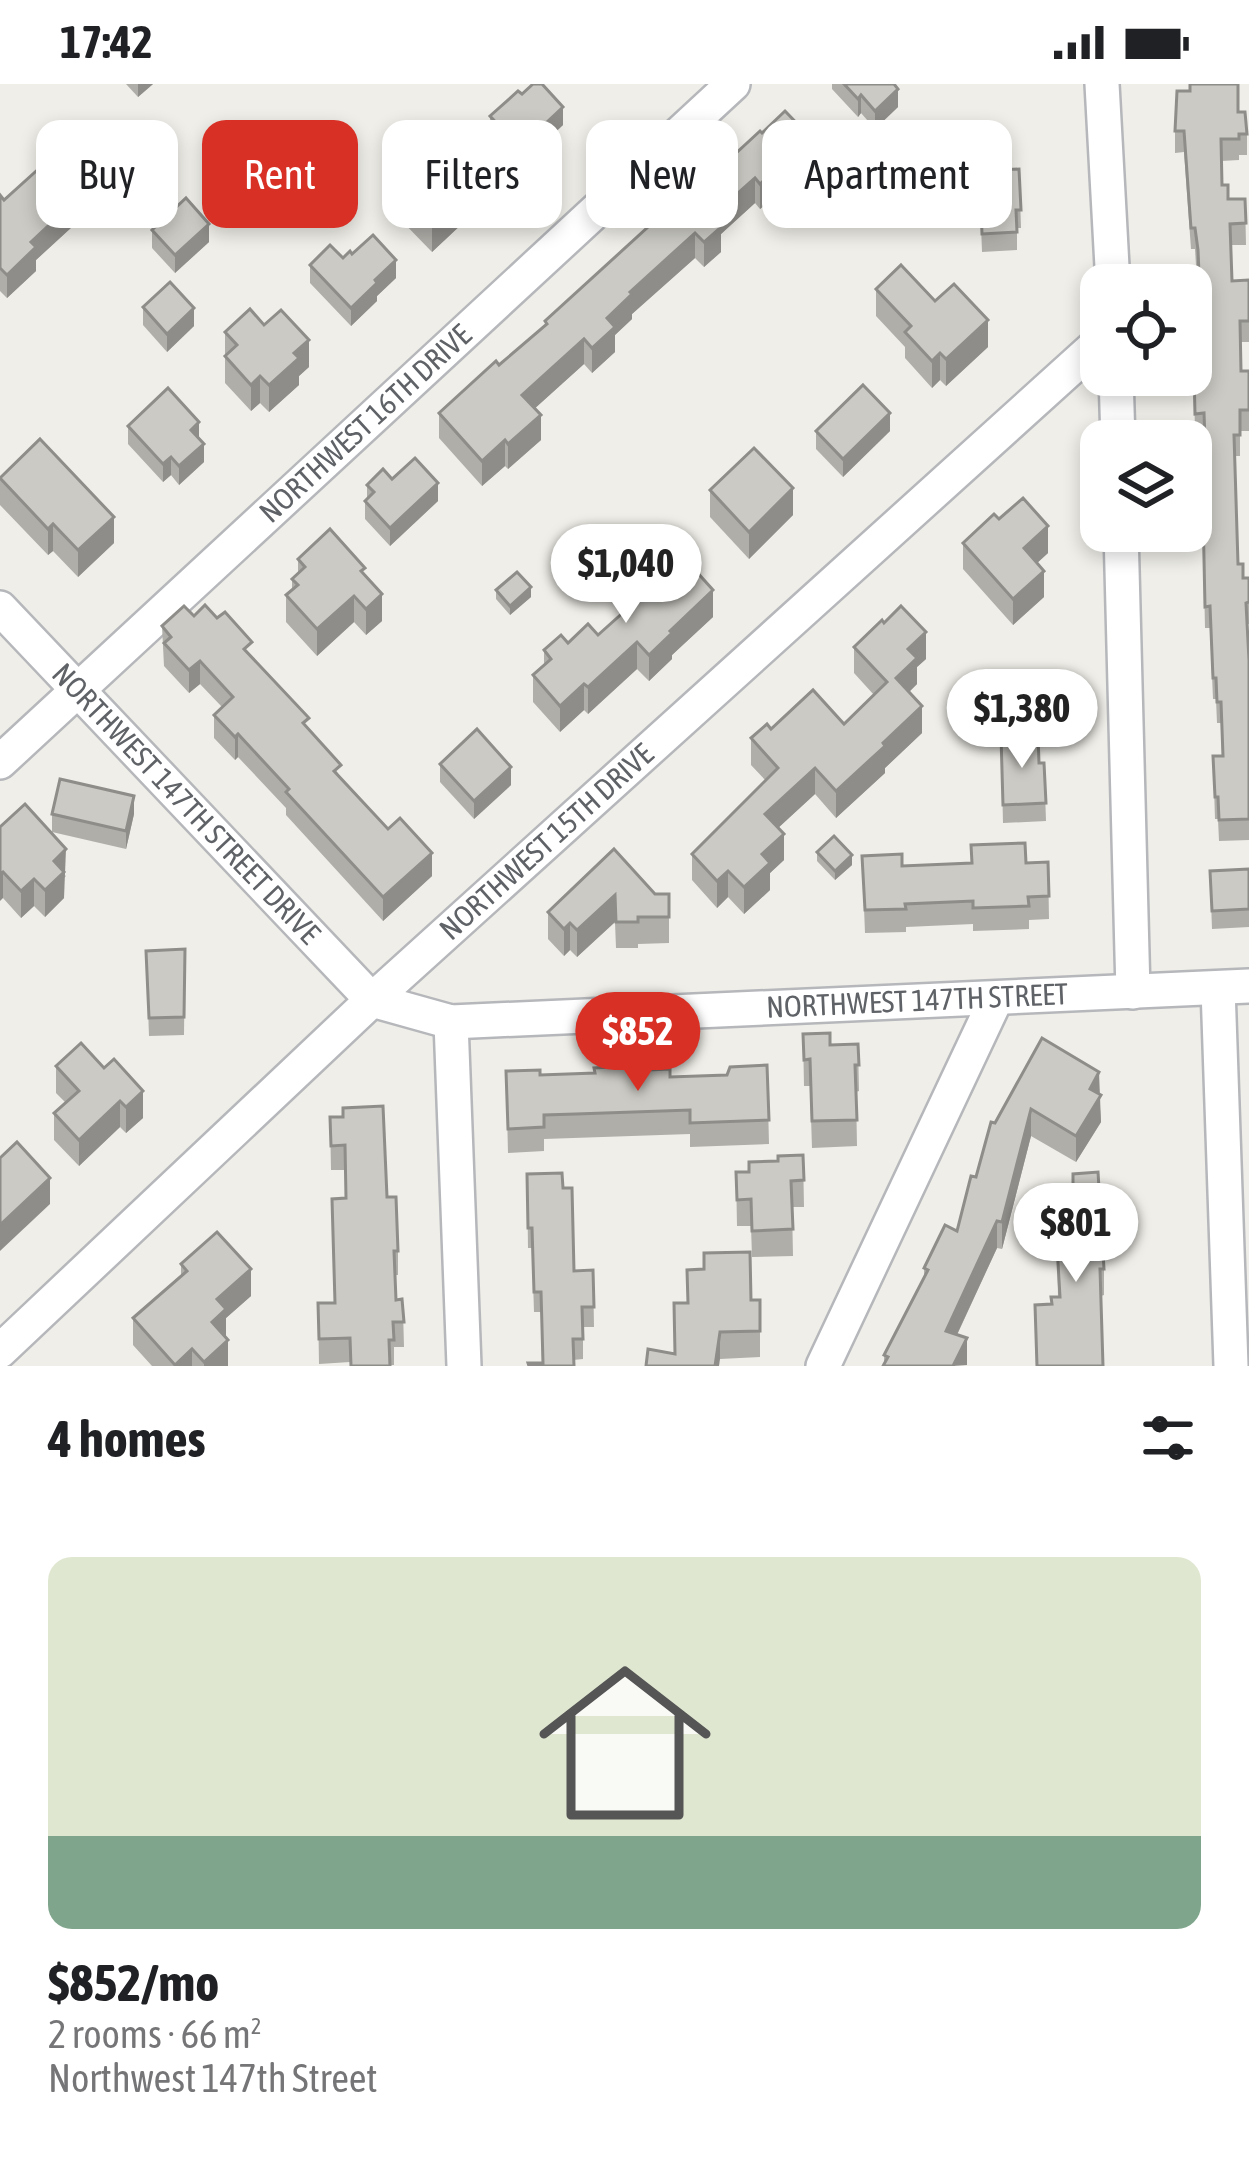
<!DOCTYPE html>
<html lang="en">
<head>
<meta charset="utf-8">
<style>
  :root { --surface:#fff; --page:#f6f6f6; --text:#202124; --muted:#757577; --accent:#d93025 }
  body { margin:0; font-family:"Asap Condensed",sans-serif; background:var(--page); color:var(--text); height:100vh; display:flex; flex-direction:column; font-size:45px; white-space:nowrap }
  * { box-sizing:border-box; margin:0 }
  p { font-size:39px; color:var(--muted) }
  .icon { flex:none; width:66px; height:66px; fill:none; stroke:currentColor; stroke-width:2; stroke-linecap:round; stroke-linejoin:round }
  .map { position:relative; height:1282px; overflow:hidden }
  .side { display:flex; flex-direction:column; background:var(--surface); flex:1 }
  .side>* { flex:none }
  .banner { position:absolute; left:36px; top:36px; width:1179px; height:108px; display:flex; gap:24px }
  .controls { position:absolute; left:1080px; top:180px; display:grid; gap:24px }
  .controls a { display:grid; place-items:center; width:132px; height:132px; border-radius:24px; background:var(--surface); box-shadow:0 6px 18px #0003; font-size:60px }
  .price { position:absolute; translate:-50% -102px; padding:0 27px; border-radius:42px; background:#fff; color:#222; font-size:39px; line-height:78px; filter:drop-shadow(0 3px 6px #0008) }
  .price::after { content:''; position:absolute; left:50%; top:72px; width:36px; height:27px; margin-left:-18px; background:inherit; clip-path:polygon(0 0,100% 0,50% 100%) }
  .price.on { background:var(--accent); color:#fff }
  ul { padding:0; list-style:none }
  li { display:grid; align-content:center; gap:24px; height:636px; padding:0 48px }
  li span { display:grid; place-items:center; height:372px; border-radius:24px; color:#555 }
  li>.icon { margin-inline-start:auto }
  span .icon { width:216px; height:216px; fill:#fffc; stroke-width:1 }
  li b { font-size:51px }
  h2 { display:flex; justify-content:space-between; align-items:center; height:144px; padding:0 48px; font-size:51px }
  .pill { padding:0 42px; border-radius:24px; background:var(--surface); box-shadow:0 6px 18px #0003; font-size:42px; line-height:108px }
  .pill.on { background:var(--accent); color:#fff }
  .status { display:flex; justify-content:space-between; align-items:center; height:84px; padding:0 60px; background:var(--surface); direction:ltr }
  .status svg { height:33px; fill:currentColor }
  .map>svg:first-child { display:block }
</style>
</head>
<body>
<div class="status"><b>17:42</b><svg viewBox="0 0 49 12"><path d="M0 12V9h3v3zM5 12V6h3v6zM10 12V3h3v9zM15 12V0h3v12zM26 1h20v11H26zM47 4h2v5h-2z"/></svg></div>
<div class="map">
<svg width="1249" height="1282" viewBox="0 0 1249 1282">
  <rect width="100%" height="100%" fill="#efeee8"/>
  <g fill="none" stroke-linecap="round" stroke-linejoin="round">
    <g stroke="#b5b7bb" stroke-width="38">
      <g id="street">
        <polyline points="1102,0 1113,201"/>
        <polyline points="1116,291 1118,357"/>
        <polyline points="1121,447 1133,908"/>
        <path id="s1" d="M0 524 372 916 451 938 1249 902"/>
        <path id="s2" d="M0 678 733 0"/>
        <polyline points="1218,904 1231,1282"/>
        <polyline points="451,938 464,1282"/>
        <path id="s3" d="M0 1267 372 916 1101 257"/>
        <polyline points="823,1282 996,915"/>
      </g>
    </g>
    <use href="#street" stroke="#fff" stroke-width="33"/>
  </g>
  <g fill="#afaea9">
    <polygon points="126,0 153,0 138,13"/>
    <polygon points="832,0 896,0 898,23 875,45 861,29 858,33 832,5"/>
    <polygon points="1189,0 1238,0 1238,28 1247,50 1247,71 1239,71 1239,76 1221,77 1222,101 1228,115 1245,115 1246,161 1231,161 1232,197 1249,196 1249,258 1240,258 1241,287 1249,287 1249,347 1240,347 1240,372 1235,372 1238,480 1243,494 1249,494 1249,540 1247,540 1249,576 1249,756 1219,757 1218,735 1215,735 1213,672 1222,672 1221,639 1217,639 1216,615 1213,615 1210,544 1205,544 1203,449 1189,449 1191,447 1191,400 1194,400 1205,384 1204,351 1195,351 1194,289 1206,288 1204,261 1201,261 1195,165 1191,165 1184,68 1175,69 1175,47 1189,7"/>
    <polygon points="490,32 563,41 548,55 548,59 530,74 527,71 517,79 490,50"/>
    <polygon points="762,49 810,78 797,91 797,108 780,124 772,115 760,125 755,119 721,150 721,168 704,183 695,174 632,230 632,235 615,251 615,268 592,289 584,280 535,324 541,356 508,385 505,382 482,402 439,354 439,329 499,281 545,241 545,237"/>
    <polygon points="1019,85 1021,144 1017,144 1017,166 982,168 981,141 963,142 961,95 981,94"/>
    <polygon points="396,104 481,122 432,168 396,131"/>
    <polygon points="0,111 4,116 97,120 36,176 36,187 7,214 0,207"/>
    <polygon points="152,146 209,158 175,189 152,164"/>
    <polygon points="352,170 396,194 377,212 377,217 351,242 310,199 310,181"/>
    <polygon points="876,205 935,217 988,263 946,302 940,296 932,304 905,274 905,263 876,232"/>
    <polygon points="143,223 194,242 167,268 143,241"/>
    <polygon points="225,248 309,283 299,292 299,301 269,328 260,319 251,327 225,299"/>
    <polygon points="128,342 199,355 204,378 179,401 171,391 163,398 128,360"/>
    <polygon points="816,347 890,347 843,393 816,365"/>
    <polygon points="0,392 114,459 78,493 53,467 48,471 0,421"/>
    <polygon points="392,395 438,417 390,462 365,435 365,417 367,415 367,401"/>
    <polygon points="710,406 793,431 749,475 710,433"/>
    <polygon points="999,435 1048,469 1037,479 1044,513 1013,541 963,485 963,459"/>
    <polygon points="298,475 365,492 382,537 366,551 354,538 317,572 286,538 286,511 292,506 292,495 298,490"/>
    <polygon points="658,483 713,533 672,571 672,575 649,597 637,585 588,630 584,626 560,648 533,618 533,591 544,582 544,566 598,551 631,521 627,515 627,488"/>
    <polygon points="496,506 531,513 510,531 496,515"/>
    <polygon points="194,532 252,574 309,646 341,694 432,792 383,837 286,731 286,724 238,673 235,676 214,654 214,631 222,623 200,600 189,609 164,582 162,542"/>
    <polygon points="854,563 926,575 917,583 917,600 909,608 922,649 885,684 885,689 836,734 815,710 778,744 784,776 770,789 770,806 744,830 728,813 717,824 692,796 692,770 766,697 751,681 751,654 771,645 844,640 874,611 854,589"/>
    <polygon points="1001,652 1039,679 1044,679 1046,737 1003,739"/>
    <polygon points="440,680 511,701 474,735 440,698"/>
    <polygon points="52,730 134,730 126,765 52,748"/>
    <polygon points="0,743 66,792 64,794 64,814 45,833 34,822 21,834 3,814"/>
    <polygon points="817,768 852,781 835,796 817,777"/>
    <polygon points="862,772 902,782 1048,778 1049,835 1029,836 1029,845 973,847 973,840 906,843 906,848 865,849"/>
    <polygon points="1249,785 1249,843 1212,845 1210,787"/>
    <polygon points="548,828 669,833 669,859 638,860 638,864 616,864 615,838 577,873 570,866 564,872 548,855"/>
    <polygon points="185,865 184,951 149,952 146,867"/>
    <polygon points="803,950 830,961 858,960 859,1007 856,1008 857,1062 812,1064 810,1002 804,1002"/>
    <polygon points="1042,954 1099,1010 1101,1038 1076,1078 1031,1052 1002,1165 997,1164 957,1251 967,1281 884,1280 884,1271 924,1193 924,1184 957,1147 995,1039"/>
    <polygon points="81,959 143,1034 126,1049 120,1043 79,1082 54,1056 54,1029 66,1019 56,1009 56,982"/>
    <polygon points="767,981 769,1060 690,1063 690,1050 544,1055 544,1067 508,1069 506,987 540,991 649,986 670,993 727,991"/>
    <polygon points="330,1033 387,1113 398,1167 398,1191 395,1191 396,1216 403,1227 404,1263 394,1263 394,1281 350,1282 350,1278 319,1280 318,1219 334,1219 346,1114 345,1086 331,1086"/>
    <polygon points="803,1071 804,1123 792,1123 793,1172 752,1173 751,1142 737,1142 736,1088 749,1088"/>
    <polygon points="527,1090 563,1104 574,1187 593,1186 594,1243 583,1243 583,1275 542,1279 541,1228 534,1228 532,1164 528,1164"/>
    <polygon points="1068,1106 1104,1185 1104,1211 1101,1212 1103,1282 1036,1282 1035,1221 1051,1220 1058,1213 1057,1162 1061,1161 1060,1129 1068,1128"/>
    <polygon points="181,1180 251,1212 226,1234 225,1253 228,1282 152,1282 133,1261 133,1234 181,1191"/>
    <polygon points="687,1186 751,1216 760,1216 760,1273 720,1275 687,1219"/>
  </g>
  <g fill="#8e8d89">
    <polygon points="138,0 153,0 138,13"/>
    <polygon points="898,5 898,23 875,45 875,27"/>
    <polygon points="861,11 861,29 858,33 858,15"/>
    <polygon points="563,23 563,41 548,55 548,59 530,74 530,56"/>
    <polygon points="527,52 527,71 517,79 517,61"/>
    <polygon points="810,53 810,78 797,91 797,108 780,124 780,99 789,73"/>
    <polygon points="772,89 772,115 760,125 760,100"/>
    <polygon points="755,94 755,119 721,150 721,168 704,183 704,158 711,133"/>
    <polygon points="97,96 97,120 36,176 36,187 7,214 7,191 31,158"/>
    <polygon points="481,96 481,122 432,168 432,142"/>
    <polygon points="209,140 209,158 175,189 175,171"/>
    <polygon points="695,149 695,174 632,230 632,235 615,251 615,268 592,289 592,264 607,234 630,208"/>
    <polygon points="396,176 396,194 377,212 377,217 351,242 351,224 375,196"/>
    <polygon points="194,224 194,242 167,268 167,250"/>
    <polygon points="988,236 988,263 946,302 946,275"/>
    <polygon points="584,255 584,280 522,336 522,311"/>
    <polygon points="309,256 309,283 299,292 299,301 269,328 269,301 294,269"/>
    <polygon points="940,269 940,296 932,304 932,277"/>
    <polygon points="260,292 260,319 251,327 251,301"/>
    <polygon points="890,329 890,347 843,393 843,375"/>
    <polygon points="541,331 541,356 508,385 508,360"/>
    <polygon points="199,338 199,357 191,346"/>
    <polygon points="505,356 505,382 482,402 482,377"/>
    <polygon points="204,360 204,378 179,401 179,382"/>
    <polygon points="171,373 171,391 163,398 163,380"/>
    <polygon points="438,399 438,417 390,462 390,444"/>
    <polygon points="793,404 793,431 749,475 749,448"/>
    <polygon points="114,433 114,459 78,493 78,466"/>
    <polygon points="53,440 53,467 48,471 48,445"/>
    <polygon points="1048,442 1048,469 1024,491 1024,464"/>
    <polygon points="1044,487 1044,513 1013,541 1013,515"/>
    <polygon points="531,503 531,513 510,531 510,522"/>
    <polygon points="713,506 713,533 672,571 672,575 649,597 649,571 670,547"/>
    <polygon points="382,510 382,537 366,551 366,525"/>
    <polygon points="354,512 354,538 317,572 317,545"/>
    <polygon points="926,548 926,575 917,583 917,600 896,621 896,594 908,565"/>
    <polygon points="637,558 637,585 588,630 588,603"/>
    <polygon points="200,577 200,600 189,609 189,586"/>
    <polygon points="584,600 584,626 560,648 560,622"/>
    <polygon points="922,622 922,649 885,684 885,689 836,734 836,707"/>
    <polygon points="238,650 238,673 235,676 235,653"/>
    <polygon points="511,683 511,701 474,735 474,717"/>
    <polygon points="815,684 815,710 765,756 765,730"/>
    <polygon points="134,712 134,730 126,765 126,747"/>
    <polygon points="784,750 784,776 770,789 770,806 744,830 744,803 762,770"/>
    <polygon points="66,765 64,814 45,833 45,806 54,777"/>
    <polygon points="432,769 432,792 383,837 383,813"/>
    <polygon points="852,771 852,781 835,796 835,787"/>
    <polygon points="728,787 728,813 717,824 717,797"/>
    <polygon points="3,788 3,814 0,817 0,790"/>
    <polygon points="34,795 34,822 21,834 21,807"/>
    <polygon points="615,811 615,838 577,873 577,846"/>
    <polygon points="570,839 570,866 564,872 564,845"/>
    <polygon points="1099,988 1101,1038 1076,1078 1076,1052 1090,1005"/>
    <polygon points="143,1007 143,1034 126,1049 126,1023"/>
    <polygon points="120,1017 120,1043 79,1082 79,1056"/>
    <polygon points="1031,1025 1031,1052 1002,1165 1002,1138"/>
    <polygon points="50,1094 50,1120 0,1167 0,1141"/>
    <polygon points="997,1137 997,1164 946,1274 946,1247"/>
    <polygon points="251,1185 251,1212 226,1234 226,1252 212,1265 212,1238 217,1215"/>
    <polygon points="720,1248 720,1275 719,1282 715,1282"/>
    <polygon points="967,1254 967,1281 953,1282"/>
    <polygon points="228,1256 228,1282 204,1282 204,1278"/>
    <polygon points="192,1265 192,1282 175,1282 175,1281"/>
  </g>
  <g fill="#cbcac4" stroke="#8e8d89" stroke-width="3">
    <polygon points="533,0 542,0 563,23 546,39 548,41 530,56 527,52 517,61 490,32 518,7 522,10"/>
    <polygon points="844,0 894,0 898,5 875,27 861,11 858,15"/>
    <polygon points="1190,0 1238,0 1238,28 1245,28 1247,50 1239,50 1239,55 1221,55 1222,101 1228,101 1228,115 1245,115 1246,139 1230,140 1232,197 1249,196 1249,237 1240,237 1241,287 1249,287 1249,326 1240,326 1240,351 1234,351 1238,480 1243,480 1243,494 1249,494 1249,518 1246,519 1249,576 1249,735 1219,736 1218,713 1215,713 1213,672 1223,672 1221,618 1217,618 1216,594 1213,594 1210,522 1205,523 1203,427 1191,427 1193,385 1206,384 1204,329 1195,330 1194,289 1207,288 1204,239 1201,239 1198,166 1195,144 1191,144 1184,47 1175,47 1177,7 1190,7"/>
    <polygon points="785,27 810,53 789,73 797,82 780,99 772,89 760,100 755,94 711,133 721,143 704,158 695,149 630,208 632,210 607,234 615,243 592,264 584,255 522,311 541,331 508,360 505,356 482,377 439,329 496,277 499,281 547,240 545,237 705,91 708,95 760,47 762,49"/>
    <polygon points="446,58 481,96 432,142 396,104"/>
    <polygon points="65,61 97,96 31,158 36,163 7,191 0,184 0,111 4,116"/>
    <polygon points="1019,85 1021,126 1016,126 1017,148 982,150 981,123 963,124 961,95 981,94 980,87"/>
    <polygon points="186,114 209,140 175,171 152,146"/>
    <polygon points="373,151 396,176 375,196 377,199 351,224 310,181 330,161 343,174 350,167 352,170"/>
    <polygon points="901,181 935,217 954,200 988,236 946,275 940,269 932,277 905,248 911,242 876,205"/>
    <polygon points="170,198 194,224 167,250 143,223"/>
    <polygon points="250,225 264,241 281,226 309,256 294,269 299,274 269,301 260,292 251,301 225,272 237,261 225,248"/>
    <polygon points="863,301 890,329 843,375 816,347"/>
    <polygon points="168,304 199,338 191,346 204,360 179,382 171,373 163,380 128,342"/>
    <polygon points="40,355 114,433 78,466 53,440 48,445 0,394"/>
    <polygon points="754,364 793,404 749,448 710,406"/>
    <polygon points="415,374 438,399 390,444 365,417 374,408 367,401 383,385 392,395"/>
    <polygon points="1023,414 1048,442 1024,464 1044,487 1013,515 963,459 994,430 999,435"/>
    <polygon points="330,445 365,484 361,487 382,510 366,525 354,512 317,545 286,511 298,501 292,495 305,483 298,475"/>
    <polygon points="677,466 713,506 670,547 672,549 649,571 637,558 588,603 584,600 560,622 533,591 551,575 544,566 561,551 568,559 588,540 598,551 637,516 631,509 639,501 627,488 646,470 658,483"/>
    <polygon points="517,488 531,503 510,522 496,506"/>
    <polygon points="205,521 217,534 225,528 252,558 244,565 309,634 303,639 341,681 334,687 388,745 400,734 432,769 383,813 286,708 289,705 238,650 235,653 214,631 233,613 200,577 189,586 164,559 171,553 162,542 184,522 194,532"/>
    <polygon points="901,522 926,548 908,565 917,574 896,594 922,622 883,659 885,662 836,707 815,684 765,730 784,750 762,770 770,779 744,803 728,787 717,797 692,770 778,684 751,654 767,640 771,645 813,606 844,640 887,598 854,563 882,536 884,539"/>
    <polygon points="477,645 511,683 474,717 440,680"/>
    <polygon points="1038,651 1039,679 1044,679 1046,719 1003,721 1001,652"/>
    <polygon points="60,695 134,712 126,747 52,730"/>
    <polygon points="25,720 66,765 54,777 64,788 45,806 34,795 21,807 3,788 0,790 0,743"/>
    <polygon points="834,752 852,771 835,787 817,768"/>
    <polygon points="1025,759 1026,779 1048,778 1049,812 1028,813 1029,822 973,824 973,817 905,820 906,825 865,826 862,772 902,770 902,782 972,779 971,761"/>
    <polygon points="614,765 655,810 669,810 669,833 638,833 638,838 616,838 615,811 577,846 570,839 564,845 548,828"/>
    <polygon points="1249,785 1249,825 1212,827 1210,787"/>
    <polygon points="185,865 184,933 149,934 146,867"/>
    <polygon points="830,949 830,961 858,960 859,981 855,981 857,1036 812,1037 810,975 804,976 803,950"/>
    <polygon points="1042,954 1099,988 1090,1005 1101,1011 1076,1052 1031,1025 1002,1138 997,1137 946,1247 967,1254 953,1282 883,1282 888,1273 884,1271 928,1186 924,1184 945,1141 957,1147 971,1092 976,1093 991,1038 995,1039"/>
    <polygon points="81,959 104,984 114,975 143,1007 126,1023 120,1017 79,1056 54,1029 79,1007 56,982"/>
    <polygon points="649,981 649,986 670,985 670,993 727,991 730,983 767,981 769,1036 690,1039 690,1026 576,1030 544,1031 544,1043 508,1045 506,987 540,986 540,991 595,989 594,984"/>
    <polygon points="383,1022 387,1113 396,1113 398,1167 394,1167 396,1216 402,1215 404,1238 393,1238 394,1256 389,1256 390,1282 351,1282 350,1254 319,1255 318,1219 335,1219 332,1115 346,1114 345,1061 331,1062 330,1033 343,1033 343,1024"/>
    <polygon points="17,1058 50,1094 0,1141 0,1074"/>
    <polygon points="803,1071 804,1096 791,1097 793,1145 752,1147 751,1115 737,1116 736,1088 749,1088 749,1078 778,1077 778,1072"/>
    <polygon points="1098,1088 1104,1185 1100,1185 1103,1282 1037,1282 1035,1221 1052,1220 1051,1213 1060,1213 1057,1162 1063,1161 1060,1129 1070,1128 1068,1106 1073,1105 1073,1090"/>
    <polygon points="562,1089 563,1104 572,1104 574,1187 593,1186 594,1223 582,1223 583,1255 573,1255 574,1282 529,1282 528,1279 543,1279 541,1208 534,1208 532,1144 528,1144 527,1090"/>
    <polygon points="217,1148 251,1185 217,1215 226,1225 212,1238 228,1256 204,1278 192,1265 175,1281 133,1234 187,1187 181,1180"/>
    <polygon points="750,1168 751,1216 760,1216 760,1247 720,1248 715,1282 646,1282 648,1265 675,1270 674,1219 688,1219 687,1186 704,1185 704,1169"/>
  </g>
  <g text-anchor="middle" stroke-width="9" stroke-linejoin="round" paint-order="stroke">
    <g font-size="30" fill="#5f6266" stroke="#fff">
      <text dy="10" stroke="none"><textPath href="#s2" startOffset="498">NORTHWEST 16TH DRIVE</textPath></text>
      <text dy="10" stroke="none"><textPath href="#s1" startOffset="270">NORTHWEST 147TH STREET DRIVE</textPath></text>
      <text dy="10" stroke="none"><textPath href="#s3" startOffset="747">NORTHWEST 15TH DRIVE</textPath></text>
      <text dy="10" stroke="none"><textPath href="#s1" startOffset="1089">NORTHWEST 147TH STREET</textPath></text>
    </g>
  </g>
</svg>
<div class="controls">
<a><svg class="icon" aria-label="locate" viewBox="0 0 24 24"><circle cx="12" cy="12" r="6"/><path d="M12 2v4M12 18v4M2 12h4M18 12h4"/></svg></a>
<a><svg class="icon" aria-label="layers" viewBox="0 0 24 24"><path d="M12 4l9 5-9 5-9-5zM3 14l9 5 9-5"/></svg></a>
</div>
<b class="price" style="left:626px;top:542px">$1,040</b>
<b class="price" style="left:1022px;top:687px">$1,380</b>
<b class="price on" style="left:638px;top:1010px">$852</b>
<b class="price" style="left:1076px;top:1201px">$801</b>
<div class="banner">
<a class="pill">Buy</a>
<a class="pill on">Rent</a>
<a class="pill">Filters</a>
<a class="pill">New</a>
<a class="pill">Apartment</a>
</div>
</div>
<section class="side">
<h2>4 homes<svg class="icon" aria-label="filters" viewBox="0 0 24 24"><path d="M4 7h16M4 17h16"/><circle cx="9" cy="7" r="2"/><circle cx="15" cy="17" r="2"/></svg></h2>
<ul>
<li><span style="background:linear-gradient(#dfe7d0 75%,#7fa58c 0)"><svg class="icon" aria-label="home" viewBox="0 0 24 24"><path d="M3 11l9-7 9 7M6 9v11h12V9"/></svg></span><div><b>$852/mo</b><p>2 rooms · 66 m²</p><p>Northwest 147th Street</p></div></li>
</ul>
</section>
</body>
</html>
